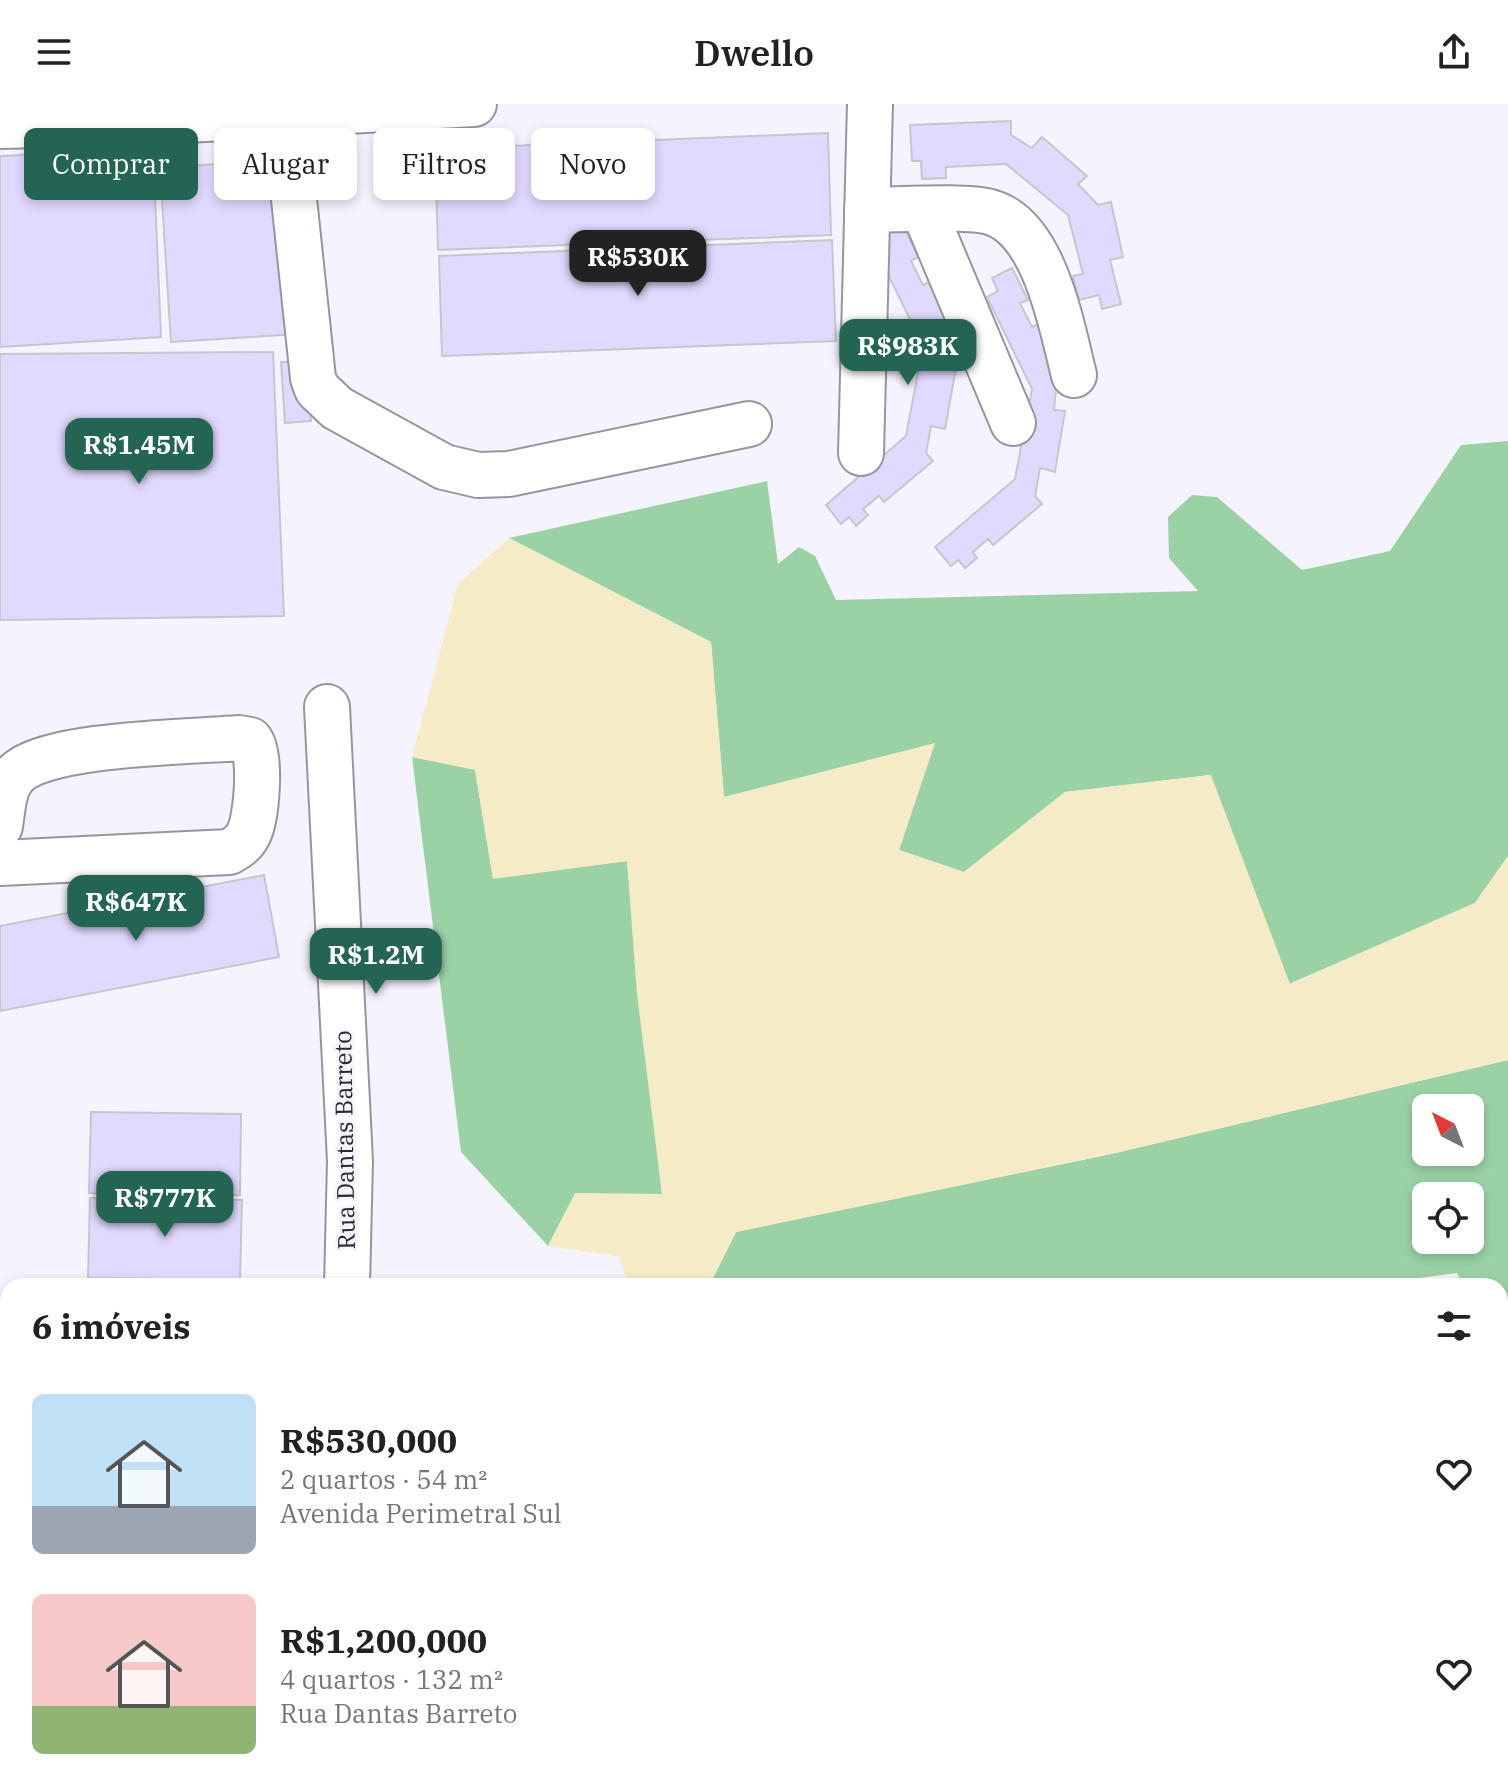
<!DOCTYPE html>
<html lang="pt">
<head>
<meta charset="utf-8">
<style>
  :root { --surface:#fff; --page:#f2f2f2; --text:#222; --muted:#767676; --accent:#246452 }
  body { margin:0; font-family:"IBM Plex Serif",serif; background:var(--page); color:var(--text); height:100vh; display:flex; flex-direction:column; font-size:30px; white-space:nowrap }
  * { box-sizing:border-box; margin:0 }
  p { font-size:26px; color:var(--muted) }
  .icon { flex:none; width:44px; height:44px; fill:none; stroke:currentColor; stroke-width:2; stroke-linecap:round; stroke-linejoin:round }
  .map { position:relative; flex:1; overflow:hidden }
  .drawer { position:absolute; left:0px; top:1174px; width:1508px; height:514px; display:flex; flex-direction:column; background:var(--surface); border-radius:24px 24px 0 0; box-shadow:0 4px 12px #0003 }
  .drawer>* { flex:none }
  .guide { position:absolute; left:24px; top:24px; width:800px; height:72px; display:flex; gap:16px }
  .needle { width:52px; rotate:318deg }
  .tools { position:absolute; left:1412px; top:990px; display:grid; gap:16px }
  .tools a { display:grid; place-items:center; width:72px; height:72px; border-radius:12px; background:var(--surface); box-shadow:0 4px 12px #0003; font-size:40px }
  .price { position:absolute; translate:-50% -68px; padding:0 18px; border-radius:16px; background:var(--accent); color:#fff; font-size:26px; line-height:52px; filter:drop-shadow(0 2px 4px #0008) }
  .price::after { content:''; position:absolute; left:50%; top:48px; width:24px; height:18px; margin-left:-12px; background:inherit; clip-path:polygon(0 0,100% 0,50% 100%) }
  .price.selected { background:#222; color:#fff }
  ul { padding:0; list-style:none }
  li { display:flex; align-items:center; gap:24px; height:200px; padding:0 32px }
  li span { display:grid; place-items:center; flex:none; width:224px; height:160px; border-radius:12px; color:#555 }
  li>.icon { margin-inline-start:auto }
  span .icon { width:96px; height:96px; fill:#fffc; stroke-width:1 }
  li b { font-size:34px }
  h2 { display:flex; justify-content:space-between; align-items:center; height:96px; padding:0 32px; font-size:34px }
  .pill { padding:0 28px; border-radius:12px; background:var(--surface); box-shadow:0 4px 12px #0003; font-size:28px; line-height:72px }
  .pill.selected { background:var(--accent); color:#fff }
  header { display:flex; justify-content:space-between; align-items:center; height:104px; padding:0 32px; background:var(--surface); font-size:36px; font-weight:600 }
  .map>svg:first-child { display:block }
</style>
</head>
<body>
<header><svg class="icon" aria-label="menu" viewBox="0 0 24 24"><path d="M4 6h16M4 12h16M4 18h16"/></svg>Dwello<svg class="icon" aria-label="share" viewBox="0 0 24 24"><path d="M12 15V3M7 8l5-5 5 5M5 13v7h14v-7"/></svg></header>
<div class="map">
<svg width="1508" height="1687" viewBox="0 0 1508 1687">
  <rect width="100%" height="100%" fill="#f5f3fd"/>
  <rect fill="#f4ead5" x="50" y="1680" width="259" height="7"/>
  <g fill="#9ad2a6" fill-rule="evenodd">
    <polygon points="1508,337 1508,752 1475,799 1289,880 1210,671 1065,688 964,768 899,746 934,640 724,693 711,538 509,434 767,377 778,460 799,443 815,452 836,496 1198,487 1169,454 1168,413 1192,391 1217,393 1302,466 1390,447 1461,341"/>
    <polygon points="412,653 475,665 493,774 627,757 662,1091 575,1090 548,1142 461,1048"/>
    <path d="M1508 956V1231L1500 1228V1182H1463L1457 1169 1359 1182H709L736 1128 1111 1050ZM1426 1004H1470V1048H1426ZM1426 1092H1470V1136H1426Z"/>
  </g>
  <polygon fill="#f5ebc6" points="509,434 711,538 724,693 935,639 899,746 964,768 1065,688 1211,671 1290,880 1475,799 1508,752 1508,956 1111,1050 736,1128 709,1182 629,1182 619,1152 548,1142 575,1089 662,1090 637,890 627,757 493,775 475,666 412,653 458,480"/>
  <g fill="#e2d9fe" stroke="#c7c5ce" stroke-width="2">
    <polygon points="1011,17 1011,31 1032,44 1042,33 1087,72 1078,80 1098,101 1111,98 1123,153 1110,156 1121,200 1102,205 1099,191 1079,196 1073,172 1083,170 1068,111 1006,60 946,63 946,74 922,75 921,57 912,57 910,21"/>
    <polygon points="828,29 831,131 438,146 435,45"/>
    <polygon points="153,45 161,233 0,243 0,52"/>
    <polygon points="286,55 298,230 171,238 160,64"/>
    <polygon points="903,121 918,153 911,157 923,181 930,177 955,227 947,230 945,264 956,264 945,325 931,322 926,349 933,357 884,398 879,392 863,405 868,411 856,422 849,413 841,420 826,401 906,332 923,242 878,150 889,145 883,131"/>
    <polygon points="832,136 836,237 442,252 439,152"/>
    <polygon points="1012,164 1028,196 1020,199 1032,223 1039,220 1057,273 1054,306 1065,307 1055,368 1040,364 1035,392 1042,400 993,441 988,435 973,448 977,454 965,464 958,456 951,462 935,443 1015,375 1032,285 987,193 998,187 992,174"/>
    <polygon points="273,248 284,512 0,516 0,250"/>
    <polygon points="307,257 311,317 285,319 281,258"/>
    <polygon points="264,771 279,853 0,907 0,822"/>
    <polygon points="91,1008 241,1010 240,1091 89,1089"/>
    <polygon points="90,1094 242,1096 240,1176 88,1174"/>
    <polygon points="67,1680 189,1680 189,1687 68,1687"/>
    <polygon points="192,1680 264,1680 263,1687 192,1687"/>
  </g>
  <g fill="none" stroke-linecap="round" stroke-linejoin="round">
    <g stroke="#97959e" stroke-width="48">
      <g id="minor">
        <polyline points="285,10 313,274 317,285 337,304 444,363 478,371 509,370 749,320"/>
        <polyline points="0,22 132,19 474,0"/>
        <path d="M867 106C896 106 966 101 990 108 1045 123 1062 224 1074 271"/>
        <polyline points="924,107 1013,319"/>
        <polyline points="861,349 870,0"/>
        <polyline points="327,603 350,1057 347,1182"/>
        <path d="M0 722C3 704 3 683 16 670 46 639 192 638 239 634L250 636C262 649 257 715 248 731 244 739 237 744 229 748L0 759"/>
        <polyline points="1500,1381 1508,1380"/>
        <polyline points="343,1680 343,1687"/>
        <polyline points="995,1680 995,1687"/>
        <polyline points="671,1687 671,1680"/>
        <polyline points="1323,1687 1323,1680"/>
      </g>
    </g>
    <g stroke="#97959e" stroke-width="48">
      <g id="major">
        <polyline points="0,1331 5,1366 8,1491"/>
        <polyline points="10,1680 10,1687"/>
      </g>
    </g>
    <use href="#minor" stroke="#fff" stroke-width="44"/>
    <use href="#major" stroke="#fff" stroke-width="44"/>
  </g>
  <g text-anchor="middle" stroke-width="6" stroke-linejoin="round" paint-order="stroke">
    <g font-size="24" fill="#2b2a2e" stroke="#f5f3fd">
      <text transform="translate(345 1036) rotate(-91)" y="8">Rua Dantas Barreto</text>
    </g>
  </g>
</svg>
<div class="tools">
<a><svg class="needle" viewBox="-14 -14 28 28"><path d="M0-13l5 13h-10z" fill="#e53935"/><path d="M0 13l5-13h-10z" fill="#767676"/></svg></a>
<a><svg class="icon" aria-label="locate" viewBox="0 0 24 24"><circle cx="12" cy="12" r="6"/><path d="M12 2v4M12 18v4M2 12h4M18 12h4"/></svg></a>
</div>
<b class="price selected" style="left:638px;top:194px">R$530K</b>
<b class="price" style="left:908px;top:283px">R$983K</b>
<b class="price" style="left:139px;top:382px">R$1.45M</b>
<b class="price" style="left:136px;top:839px">R$647K</b>
<b class="price" style="left:376px;top:892px">R$1.2M</b>
<b class="price" style="left:165px;top:1135px">R$777K</b>
<div class="guide">
<a class="pill selected">Comprar</a>
<a class="pill">Alugar</a>
<a class="pill">Filtros</a>
<a class="pill">Novo</a>
</div>
<section class="drawer">
<h2>6 imóveis<svg class="icon" aria-label="filters" viewBox="0 0 24 24"><path d="M4 7h16M4 17h16"/><circle cx="9" cy="7" r="2"/><circle cx="15" cy="17" r="2"/></svg></h2>
<ul>
<li><span style="background:linear-gradient(#bfe0f5 70%,#9aa5b1 0)"><svg class="icon" aria-label="home" viewBox="0 0 24 24"><path d="M3 11l9-7 9 7M6 9v11h12V9"/></svg></span><div><b>R$530,000</b><p>2 quartos · 54 m²</p><p>Avenida Perimetral Sul</p></div><svg class="icon" aria-label="heart" viewBox="0 0 24 24"><path d="M12 20l-8-8c-3-5 5-10 8-4 3-6 11-1 8 4z"/></svg></li>
<li><span style="background:linear-gradient(#f6c9c9 70%,#8fb573 0)"><svg class="icon" aria-label="home" viewBox="0 0 24 24"><path d="M3 11l9-7 9 7M6 9v11h12V9"/></svg></span><div><b>R$1,200,000</b><p>4 quartos · 132 m²</p><p>Rua Dantas Barreto</p></div><svg class="icon" aria-label="heart" viewBox="0 0 24 24"><path d="M12 20l-8-8c-3-5 5-10 8-4 3-6 11-1 8 4z"/></svg></li>
</ul>
</section>
</div>
</body>
</html>
